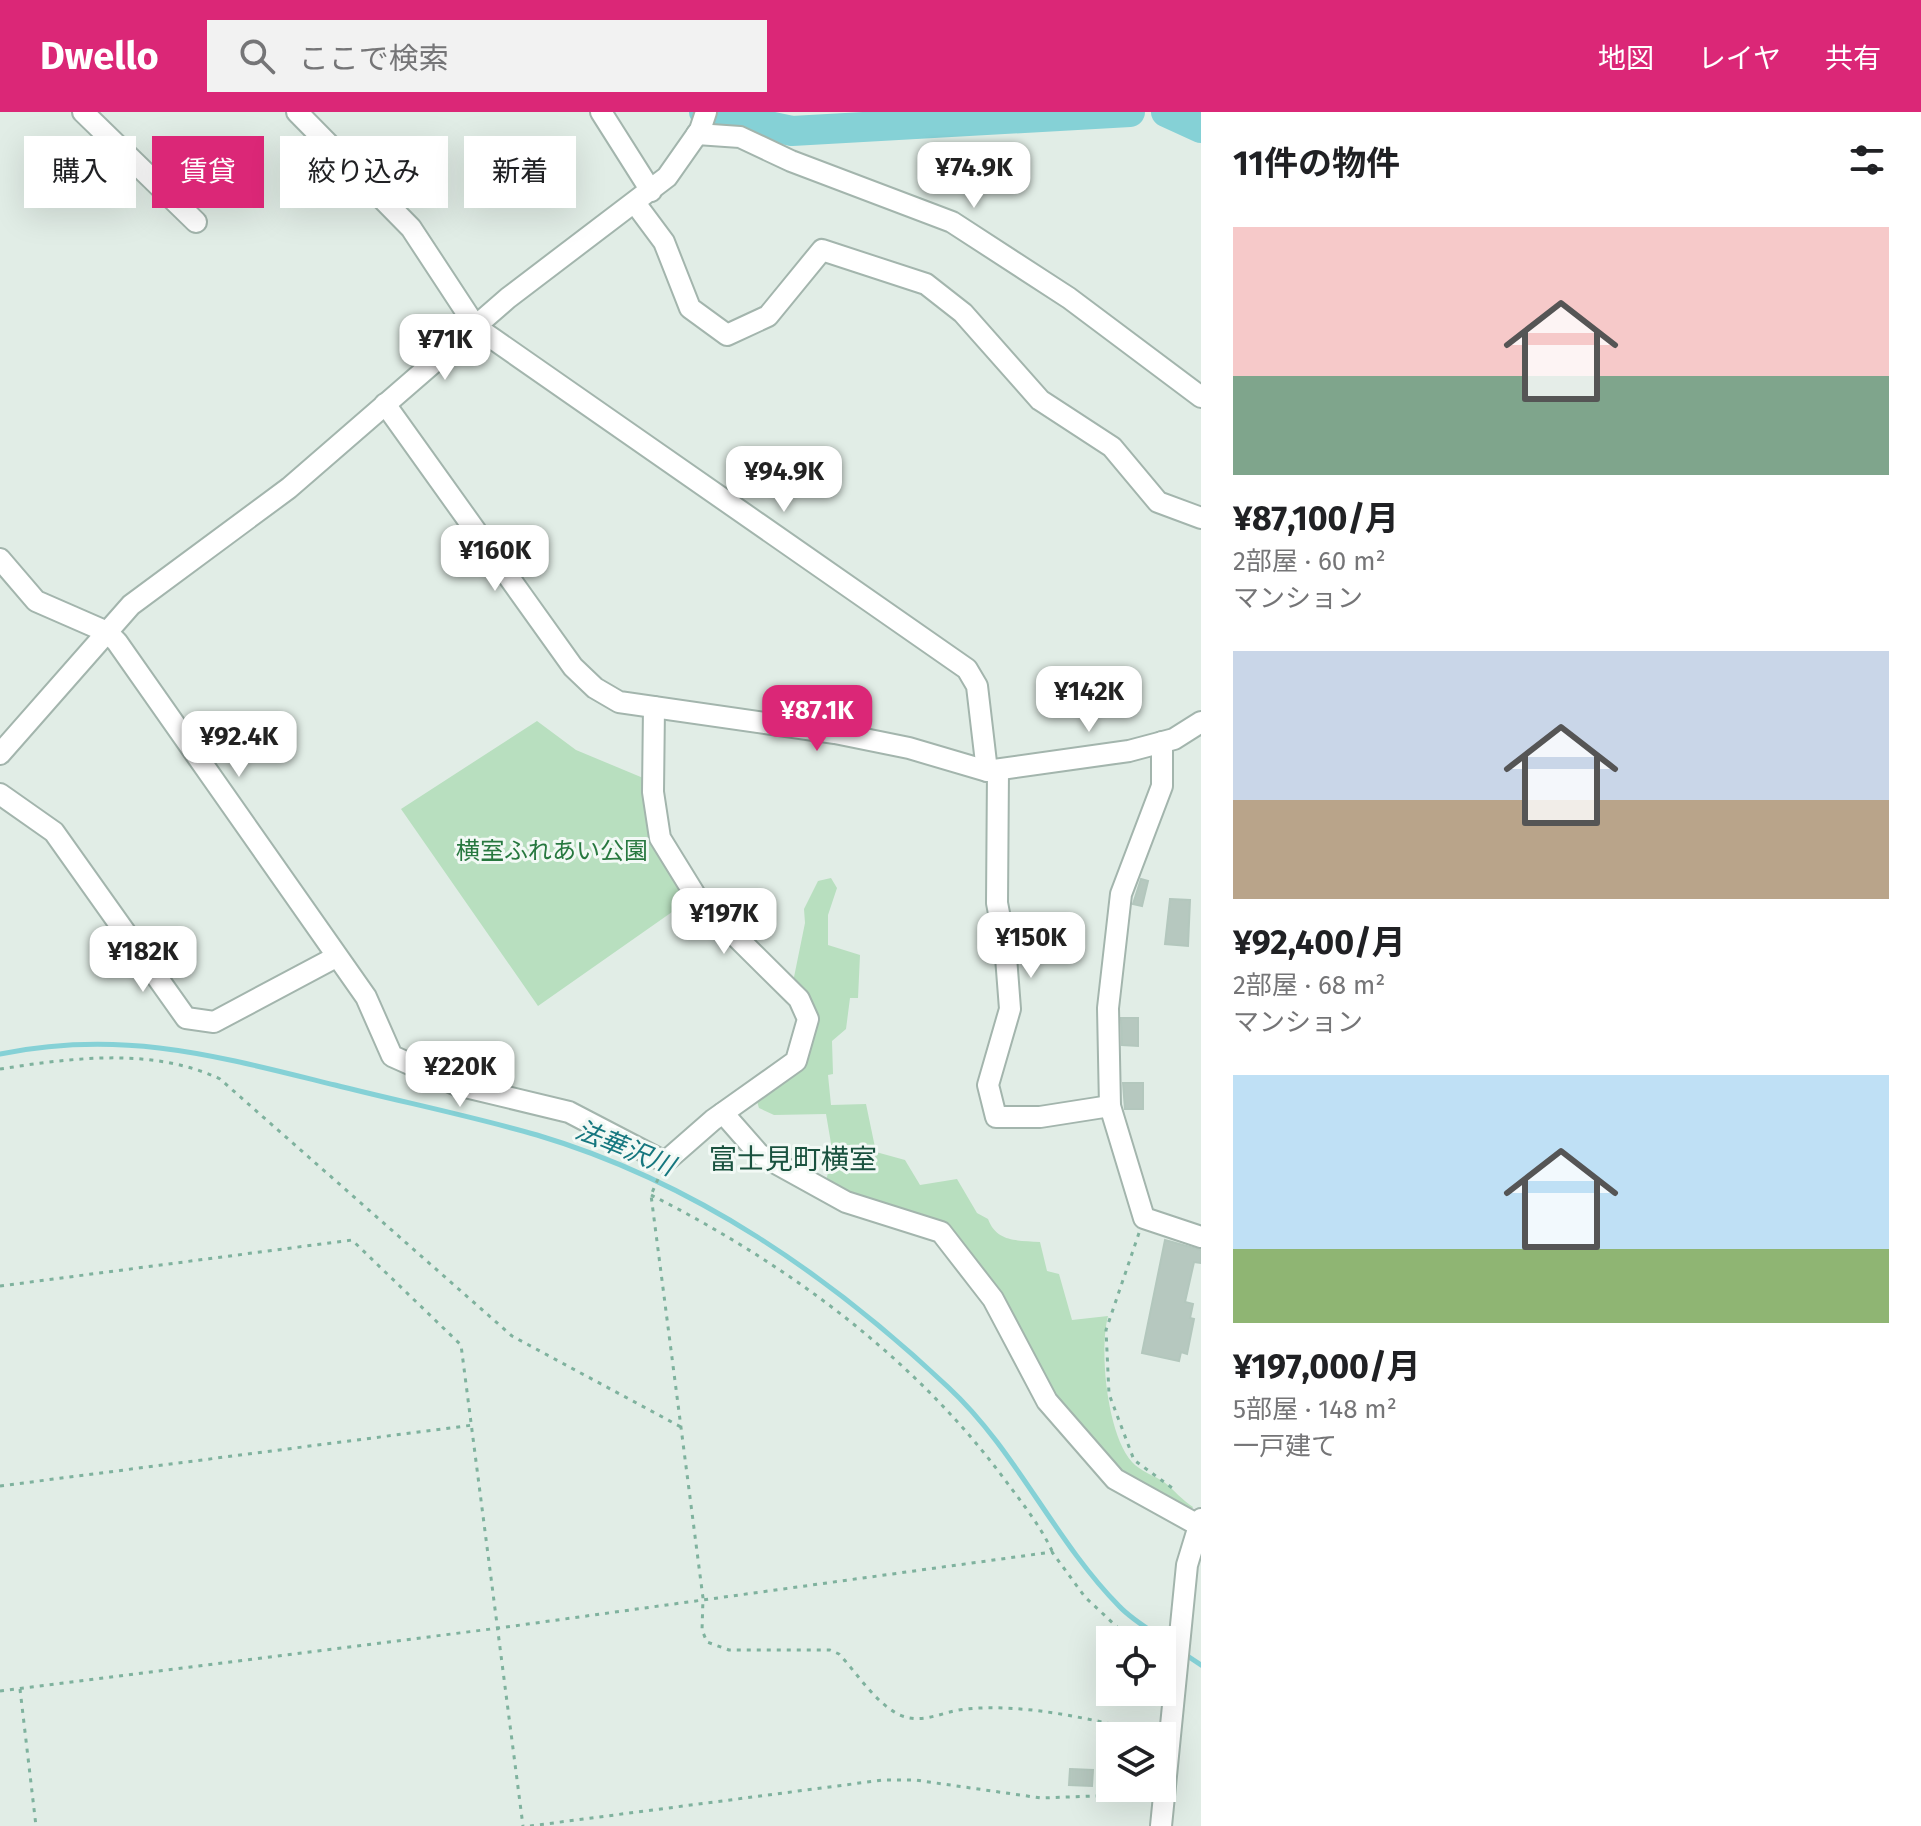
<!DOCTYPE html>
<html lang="ja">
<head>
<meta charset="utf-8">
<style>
  :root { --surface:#fff; --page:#f2f2f2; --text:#202124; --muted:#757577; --accent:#db2777 }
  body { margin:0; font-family:"Fira Sans","Noto Sans JP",sans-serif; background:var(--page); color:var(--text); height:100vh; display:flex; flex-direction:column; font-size:30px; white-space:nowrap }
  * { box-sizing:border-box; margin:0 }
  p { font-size:26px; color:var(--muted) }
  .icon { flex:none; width:44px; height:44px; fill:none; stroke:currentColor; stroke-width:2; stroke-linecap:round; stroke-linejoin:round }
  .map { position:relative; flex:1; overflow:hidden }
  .side { display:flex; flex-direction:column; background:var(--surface); width:720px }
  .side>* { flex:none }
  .banner { position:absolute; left:24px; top:24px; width:760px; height:72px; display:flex; gap:16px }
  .fabs { position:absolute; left:1096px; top:1514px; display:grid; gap:16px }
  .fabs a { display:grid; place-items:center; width:80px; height:80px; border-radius:0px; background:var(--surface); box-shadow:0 8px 32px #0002; font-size:40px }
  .price { position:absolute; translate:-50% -68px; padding:0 18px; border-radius:16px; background:#fff; color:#222; font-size:26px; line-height:52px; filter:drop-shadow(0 2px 4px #0008) }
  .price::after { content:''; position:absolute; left:50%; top:48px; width:24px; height:18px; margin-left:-12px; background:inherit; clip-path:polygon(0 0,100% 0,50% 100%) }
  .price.active { background:var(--accent); color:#fff }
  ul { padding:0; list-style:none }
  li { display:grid; align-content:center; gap:16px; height:424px; padding:0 32px }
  li span { display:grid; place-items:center; height:248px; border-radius:0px; color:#555 }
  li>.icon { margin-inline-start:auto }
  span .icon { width:144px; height:144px; fill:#fffc; stroke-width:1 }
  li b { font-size:34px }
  h2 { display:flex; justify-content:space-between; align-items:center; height:96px; padding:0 32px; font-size:34px }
  .pill { padding:0 28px; border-radius:0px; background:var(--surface); box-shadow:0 8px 32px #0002; font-size:28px; line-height:72px }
  .pill.active { background:var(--accent); color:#fff }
  header { display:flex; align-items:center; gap:48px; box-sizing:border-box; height:112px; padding:0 40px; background:var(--accent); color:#fff }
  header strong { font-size:38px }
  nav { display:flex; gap:44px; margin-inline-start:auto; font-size:28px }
  .search { width:560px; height:72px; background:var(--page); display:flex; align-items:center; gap:20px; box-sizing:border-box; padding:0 28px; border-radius:0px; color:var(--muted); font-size:30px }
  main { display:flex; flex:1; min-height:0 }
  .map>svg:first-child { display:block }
</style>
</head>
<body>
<header>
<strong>Dwello</strong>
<div class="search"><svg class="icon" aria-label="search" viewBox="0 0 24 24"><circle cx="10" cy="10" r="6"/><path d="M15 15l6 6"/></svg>ここで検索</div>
<nav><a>地図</a><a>レイヤ</a><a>共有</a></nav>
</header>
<main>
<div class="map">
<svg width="1201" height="1714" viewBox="0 0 1201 1714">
  <rect width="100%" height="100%" fill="#e1ede6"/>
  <g fill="#b8dfbf">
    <polygon points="537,609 576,638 648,668 692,786 538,894 401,697"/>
    <path d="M831 766 837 776 828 803V833L860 843 858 886H850L846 917 832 929 833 962 828 963 831 993 866 992 876 1040 905 1048 920 1073 957 1067 977 1101 988 1107C997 1131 1018 1128 1040 1130L1047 1159 1059 1162 1072 1208 1108 1204C1099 1239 1107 1322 1132 1350 1140 1359 1155 1364 1164 1370 1174 1378 1182 1388 1193 1395L1188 1404 1117 1365 1051 1285 944 1116 825 1072 833 1043 826 1002 774 1003 759 996 755 983 807 933 793 870 805 811 804 797 818 769Z"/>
  </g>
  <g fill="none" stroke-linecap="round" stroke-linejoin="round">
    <g stroke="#85d1d6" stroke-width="5">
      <path d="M0 942C123 917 217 944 335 973 402 990 471 1004 537 1023 695 1070 830 1164 948 1275 1016 1338 1054 1428 1119 1494 1134 1510 1157 1522 1175 1535"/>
      <polyline points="1183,1541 1201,1553"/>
    </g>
    <g stroke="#85d1d6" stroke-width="30">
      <polyline points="704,0 792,19 1130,0"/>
      <polyline points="1166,0 1201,16"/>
    </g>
  </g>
  <g fill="#b6c8bf" stroke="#b3c7bd" stroke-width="2">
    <polygon points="1141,767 1148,769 1142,794 1133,792"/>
    <polygon points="1170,787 1190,788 1188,834 1165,832"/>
    <polygon points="1121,906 1138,906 1138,934 1122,933"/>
    <polygon points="1123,971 1143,971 1143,997 1125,997"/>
    <polygon points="1165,1128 1201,1138 1201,1151 1194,1150 1185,1190 1193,1192 1190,1206 1194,1207 1187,1242 1181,1240 1179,1249 1142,1241"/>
    <polygon points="1070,1657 1093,1658 1092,1674 1069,1673"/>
  </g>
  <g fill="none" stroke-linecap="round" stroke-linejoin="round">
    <g stroke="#a3b5ad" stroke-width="24">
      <g id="minor">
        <polyline points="83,0 196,110"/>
        <polyline points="297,0 411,116 476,215 967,557 977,574 987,659"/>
        <polyline points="601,0 651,79"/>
        <polyline points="697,22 740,25 791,49 952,110 1069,186 1201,285"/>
        <polyline points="635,91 664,130 690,196 727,223 768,204 822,138 926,172 963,201 1040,288 1112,335 1158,390 1201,406"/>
        <polyline points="385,292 573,555 595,576 619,590 835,621 909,636 987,659 1129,639 1174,627 1201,610"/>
        <polyline points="0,447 36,489 107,520 117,530 366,885 392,944 457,973 569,1000 665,1050 713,1008 796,949 808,907 799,887 697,786 660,726 653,680 654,595"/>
        <polyline points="1162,630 1162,674 1121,782 1108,896 1110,994 1144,1106 1201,1125"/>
        <polyline points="0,642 131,493 289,376 508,186 667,65 700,18 706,0"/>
        <polyline points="998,658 997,791 1005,832 1010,897 988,973 996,1005 1040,1005 1110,994"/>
        <polyline points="0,682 54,720 186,906 214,910 336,845"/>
        <polyline points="723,1001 759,1042 846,1090 941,1120 993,1187 1047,1289 1115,1367 1198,1413"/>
        <polyline points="1161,1714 1187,1453 1201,1407"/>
      </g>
    </g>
    <g stroke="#7fb29e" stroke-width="3" stroke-dasharray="4 6" stroke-linecap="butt">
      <path d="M0 957C71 946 153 935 220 967L512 1224 681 1315"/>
      <path d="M658 1067 651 1083 703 1486 702 1518 707 1530 729 1538H830L839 1542C857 1561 876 1592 900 1603 923 1613 943 1599 966 1597 1027 1591 1094 1608 1154 1622"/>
      <path d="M651 1083C786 1151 915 1246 1005 1368 1022 1391 1040 1413 1052 1439"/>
      <polyline points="1139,1121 1106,1218 1109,1282 1134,1348 1175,1378"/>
      <polyline points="0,1174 352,1128 461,1233 523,1714"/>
      <polyline points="0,1374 473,1313"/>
      <polyline points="20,1577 36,1714"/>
      <polyline points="0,1579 499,1516 1052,1440 1085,1485 1131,1528"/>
      <polyline points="530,1714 883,1668 915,1668 1041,1686 1146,1682"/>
    </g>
    <use href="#minor" stroke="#fff" stroke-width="20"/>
  </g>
  <g text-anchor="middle" stroke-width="6" stroke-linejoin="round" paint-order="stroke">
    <g font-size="24" fill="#27783f" stroke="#f2f9f5">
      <text x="552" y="747">横室ふれあい公園</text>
    </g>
    <g font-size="26" font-style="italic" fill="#16777f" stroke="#f2f9f5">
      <text transform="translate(625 1036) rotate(22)" y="9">法華沢川</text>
    </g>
    <g font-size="28" fill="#1a523f" stroke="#f2f9f5">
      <text x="793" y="1057">富士見町横室</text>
    </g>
  </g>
</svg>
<div class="fabs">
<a><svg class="icon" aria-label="locate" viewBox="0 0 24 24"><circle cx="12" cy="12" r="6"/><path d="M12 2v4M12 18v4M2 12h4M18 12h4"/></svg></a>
<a><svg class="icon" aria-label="layers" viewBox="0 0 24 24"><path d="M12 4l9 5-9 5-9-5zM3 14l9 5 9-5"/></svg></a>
</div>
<b class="price" style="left:974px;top:98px">¥74.9K</b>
<b class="price" style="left:445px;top:270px">¥71K</b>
<b class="price" style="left:784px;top:402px">¥94.9K</b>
<b class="price" style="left:495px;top:481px">¥160K</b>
<b class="price" style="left:1089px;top:622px">¥142K</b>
<b class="price active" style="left:817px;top:641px">¥87.1K</b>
<b class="price" style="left:239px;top:667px">¥92.4K</b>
<b class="price" style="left:724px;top:844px">¥197K</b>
<b class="price" style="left:1031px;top:868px">¥150K</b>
<b class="price" style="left:143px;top:882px">¥182K</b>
<b class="price" style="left:460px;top:997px">¥220K</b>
<div class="banner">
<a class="pill">購入</a>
<a class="pill active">賃貸</a>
<a class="pill">絞り込み</a>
<a class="pill">新着</a>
</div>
</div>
<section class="side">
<h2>11件の物件<svg class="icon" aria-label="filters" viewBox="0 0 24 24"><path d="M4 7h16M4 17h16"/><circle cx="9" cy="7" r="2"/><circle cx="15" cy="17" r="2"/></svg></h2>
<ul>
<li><span style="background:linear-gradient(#f6c9c9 60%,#7fa58c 0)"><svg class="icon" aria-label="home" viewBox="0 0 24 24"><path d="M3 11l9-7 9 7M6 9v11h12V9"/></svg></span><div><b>¥87,100/月</b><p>2部屋 · 60 m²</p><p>マンション</p></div></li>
<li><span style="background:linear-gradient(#c9d6e8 60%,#b9a48a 0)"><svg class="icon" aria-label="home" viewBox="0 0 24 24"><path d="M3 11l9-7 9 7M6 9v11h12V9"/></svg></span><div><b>¥92,400/月</b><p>2部屋 · 68 m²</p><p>マンション</p></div></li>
<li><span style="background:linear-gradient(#bfe0f5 70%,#8fb573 0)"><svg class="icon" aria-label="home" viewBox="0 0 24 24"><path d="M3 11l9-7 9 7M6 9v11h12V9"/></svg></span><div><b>¥197,000/月</b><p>5部屋 · 148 m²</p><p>一戸建て</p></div></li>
</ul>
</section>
</main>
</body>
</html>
